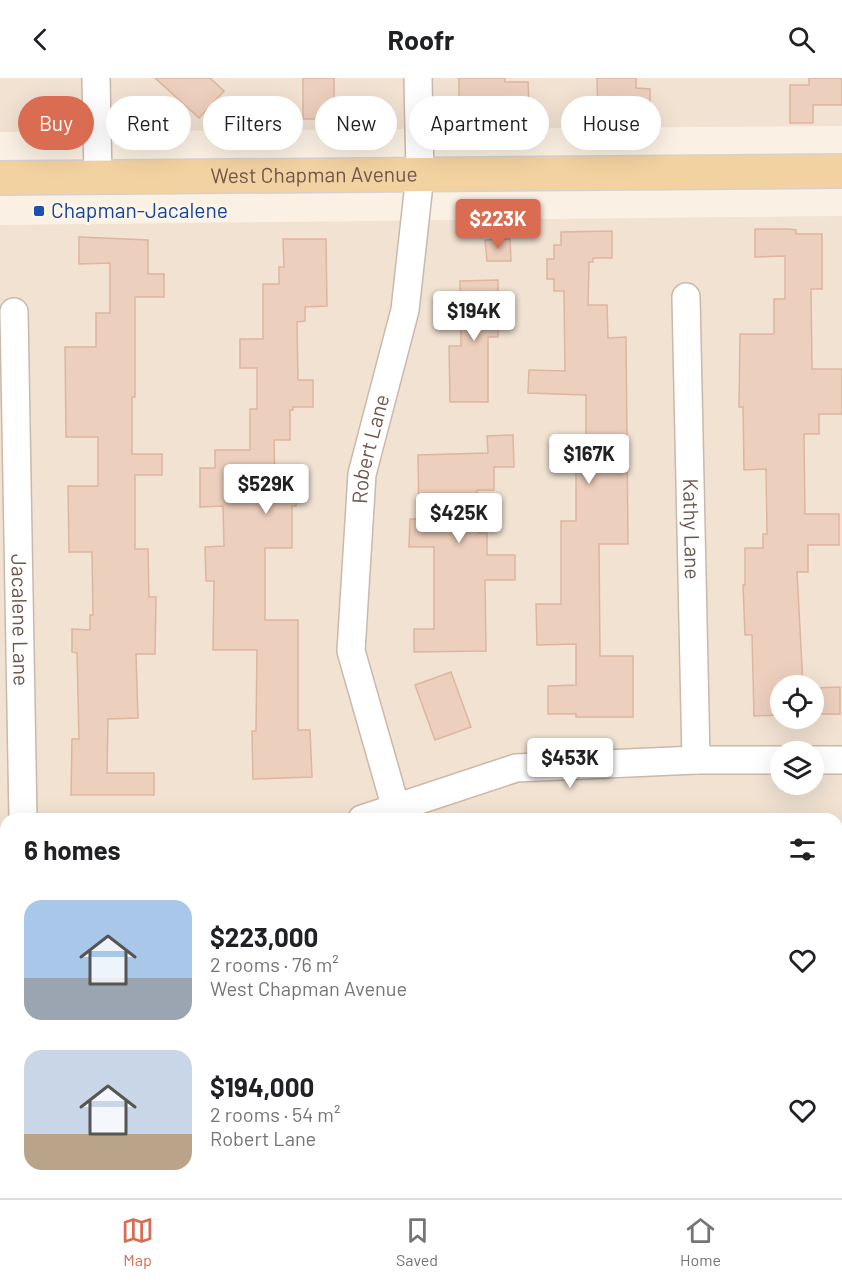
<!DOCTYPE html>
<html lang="en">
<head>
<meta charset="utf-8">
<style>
  :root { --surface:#fff; --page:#f6f6f6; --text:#202124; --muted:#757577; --line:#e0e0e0; --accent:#da6c52 }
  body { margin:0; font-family:Barlow,sans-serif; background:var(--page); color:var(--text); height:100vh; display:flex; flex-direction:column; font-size:22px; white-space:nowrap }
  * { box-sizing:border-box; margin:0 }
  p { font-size:20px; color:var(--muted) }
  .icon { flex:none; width:33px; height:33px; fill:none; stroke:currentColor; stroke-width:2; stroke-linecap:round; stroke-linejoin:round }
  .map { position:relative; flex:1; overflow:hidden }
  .side { position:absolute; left:0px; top:735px; width:843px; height:386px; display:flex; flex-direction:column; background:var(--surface); border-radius:18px 18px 0 0; box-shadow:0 6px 24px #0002 }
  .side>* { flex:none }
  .banner { position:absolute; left:18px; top:18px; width:807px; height:54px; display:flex; gap:12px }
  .controls { position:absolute; left:770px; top:597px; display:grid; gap:12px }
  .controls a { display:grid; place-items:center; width:54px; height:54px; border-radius:50%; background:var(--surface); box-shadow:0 6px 24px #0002; font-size:30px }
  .price { position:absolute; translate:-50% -51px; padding:0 14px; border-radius:6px; background:#fff; color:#222; font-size:20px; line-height:39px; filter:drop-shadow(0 2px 3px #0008) }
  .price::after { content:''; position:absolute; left:50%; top:36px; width:18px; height:14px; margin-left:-9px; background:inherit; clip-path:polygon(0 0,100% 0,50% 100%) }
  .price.on { background:var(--accent); color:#fff }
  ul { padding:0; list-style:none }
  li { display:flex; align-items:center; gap:18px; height:150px; padding:0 24px }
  li span { display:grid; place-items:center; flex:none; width:168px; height:120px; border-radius:18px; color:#555 }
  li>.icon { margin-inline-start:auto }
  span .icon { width:72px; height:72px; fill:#fffc; stroke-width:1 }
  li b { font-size:26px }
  h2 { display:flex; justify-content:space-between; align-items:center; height:72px; padding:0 24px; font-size:26px }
  .tag { padding:0 21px; border-radius:27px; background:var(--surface); box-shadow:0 6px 24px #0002; font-size:21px; line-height:54px }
  .tag.on { background:var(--accent); color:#fff }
  header { display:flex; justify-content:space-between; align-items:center; height:78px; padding:0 24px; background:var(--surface); font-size:27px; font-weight:700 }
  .tab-bar { display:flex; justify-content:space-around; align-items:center; height:84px; border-top:2px solid var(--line); background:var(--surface); font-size:16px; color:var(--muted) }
  .tab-bar a { display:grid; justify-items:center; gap:3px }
  .tab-bar .on { color:var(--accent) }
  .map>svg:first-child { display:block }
</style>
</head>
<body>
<header><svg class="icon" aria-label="back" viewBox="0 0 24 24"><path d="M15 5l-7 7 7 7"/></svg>Roofr<svg class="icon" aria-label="search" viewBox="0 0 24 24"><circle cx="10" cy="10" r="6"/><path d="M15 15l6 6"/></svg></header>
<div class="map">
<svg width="842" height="1120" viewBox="0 0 842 1120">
  <rect width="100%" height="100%" fill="#faf0e3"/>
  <g fill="#f1e2d2" fill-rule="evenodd">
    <polygon points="0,0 842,0 842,48 0,54"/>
    <path d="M842 138V1120H0V147ZM780 608H813V640H780ZM780 674H813V706H780ZM6 741H837V1114H6Z"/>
  </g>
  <polygon fill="#ede0f6" points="837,852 842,852 842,1120 595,1120 595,1114 837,1114"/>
  <g fill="#edcfbd" stroke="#deb59f" stroke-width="1.5">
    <polygon points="155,0 210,0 224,13 199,40"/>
    <rect x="303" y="0" width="31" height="41"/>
    <polygon points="459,0 505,0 505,4 528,4 529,26 505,26 505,39 459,40"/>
    <polygon points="597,0 636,0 636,10 650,11 650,35 598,37"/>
    <polygon points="809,0 842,0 842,27 813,27 813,45 790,45 790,7 809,7"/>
    <polygon points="755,151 789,151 796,152 796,156 822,156 822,211 811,211 812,291 842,291 842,336 819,336 819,356 804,356 805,436 839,436 839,467 808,467 808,494 797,494 803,608 780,608 780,637 754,638 752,557 745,557 743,507 745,507 745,470 763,470 763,456 767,456 766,391 744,392 743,329 739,329 740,256 774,256 774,221 785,221 785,178 755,179"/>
    <polygon points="612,153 612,180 593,180 593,184 589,184 588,227 607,227 608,260 626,259 628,466 599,466 600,578 633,578 633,639 576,639 576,636 548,636 548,608 576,607 576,566 537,567 536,526 561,526 561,443 576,443 576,372 586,372 586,317 528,315 529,292 565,293 564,213 554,213 554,201 547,201 547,181 554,181 554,167 561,167 561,154"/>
    <polygon points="79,159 148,162 148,196 164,196 164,219 135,219 135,319 132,319 132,376 162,376 162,397 135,397 135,471 148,471 149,519 156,519 155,576 136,576 138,640 108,641 107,695 154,695 154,717 71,717 72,661 79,661 77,575 72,574 72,551 90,552 90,537 93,537 92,474 69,474 68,408 98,408 98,359 66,359 65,269 96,269 96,235 110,235 110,185 79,186"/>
    <polygon points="283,161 326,161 327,228 305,229 305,243 297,244 298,302 313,302 313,329 293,329 293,332 290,332 290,362 274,362 275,406 296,406 296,428 292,428 292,470 265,470 265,542 298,542 298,652 310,652 312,699 253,701 252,653 256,653 257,572 213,572 214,503 206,503 205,469 224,468 223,428 200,429 200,390 215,390 215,372 250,372 250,331 257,331 257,290 240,290 240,261 263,261 263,206 279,206 279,189 284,189"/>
    <polygon points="510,161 511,183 487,183 485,162"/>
    <polygon points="498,202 498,259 488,259 488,324 450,324 449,268 461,268 460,203"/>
    <polygon points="513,357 514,389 494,389 494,412 477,412 478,455 487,455 487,477 515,477 515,502 485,502 486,573 414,574 414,551 434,551 434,469 409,469 410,441 419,441 418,377 488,375 487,358"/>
    <polygon points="451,594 471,649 435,662 415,607"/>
    <polygon points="840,609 840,636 813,636 813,610"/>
  </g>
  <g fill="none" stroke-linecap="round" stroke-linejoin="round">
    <g stroke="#cab8ab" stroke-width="30">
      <g id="street">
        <polyline points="96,0 98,99"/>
        <path id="s1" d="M686 219 696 682"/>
        <path id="s2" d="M14 234 23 741"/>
        <polyline points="813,682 842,682"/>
        <polyline points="362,741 516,690 696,682 780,682"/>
        <path id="s3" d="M399 741 351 573 362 396 405 232 420 97 418 0"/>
        <polyline points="0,772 6,772"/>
        <polyline points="0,1107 6,1107"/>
        <polyline points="433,1114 433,1120"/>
      </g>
    </g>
    <g stroke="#d7d0cd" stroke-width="36">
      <g id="primary">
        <path id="s4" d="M0 100 842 93"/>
      </g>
    </g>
    <use href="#street" stroke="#fff" stroke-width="27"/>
    <use href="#primary" stroke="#f3d2a1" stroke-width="33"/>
  </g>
  <rect fill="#1a4fb4" stroke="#fdf5e9" stroke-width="2" x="33" y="127" width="12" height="12" rx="3"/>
  <g text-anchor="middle" stroke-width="6" stroke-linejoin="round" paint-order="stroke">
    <g font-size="21" fill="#70574c" stroke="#fdf5e9">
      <text dy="7" stroke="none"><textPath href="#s4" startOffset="314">West Chapman Avenue</textPath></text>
      <text dy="7" stroke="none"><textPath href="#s3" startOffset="378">Robert Lane</textPath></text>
      <text dy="7" stroke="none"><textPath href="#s1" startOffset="232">Kathy Lane</textPath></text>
      <text dy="7" stroke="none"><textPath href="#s2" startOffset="308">Jacalene Lane</textPath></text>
    </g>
    <g font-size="21" fill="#164399" stroke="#fdf5e9" text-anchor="start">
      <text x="51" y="140">Chapman-Jacalene</text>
    </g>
  </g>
</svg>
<div class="controls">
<a><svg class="icon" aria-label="locate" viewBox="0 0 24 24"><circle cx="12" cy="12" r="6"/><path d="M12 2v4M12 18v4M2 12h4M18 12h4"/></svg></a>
<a><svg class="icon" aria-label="layers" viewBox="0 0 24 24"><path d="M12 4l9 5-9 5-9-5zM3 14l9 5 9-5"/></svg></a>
</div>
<b class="price on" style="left:498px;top:172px">$223K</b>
<b class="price" style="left:474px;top:264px">$194K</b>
<b class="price" style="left:589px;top:407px">$167K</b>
<b class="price" style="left:266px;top:437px">$529K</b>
<b class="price" style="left:459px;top:466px">$425K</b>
<b class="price" style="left:570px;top:711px">$453K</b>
<div class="banner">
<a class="tag on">Buy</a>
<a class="tag">Rent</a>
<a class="tag">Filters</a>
<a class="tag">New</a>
<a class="tag">Apartment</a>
<a class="tag">House</a>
</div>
<section class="side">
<h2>6 homes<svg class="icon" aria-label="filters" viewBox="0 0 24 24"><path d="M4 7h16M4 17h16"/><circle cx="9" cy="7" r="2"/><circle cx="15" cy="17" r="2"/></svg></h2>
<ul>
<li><span style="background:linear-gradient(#a9c7e8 65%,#9aa5b1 0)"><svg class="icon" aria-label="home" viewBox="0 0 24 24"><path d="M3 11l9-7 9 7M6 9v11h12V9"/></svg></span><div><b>$223,000</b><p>2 rooms · 76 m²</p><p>West Chapman Avenue</p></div><svg class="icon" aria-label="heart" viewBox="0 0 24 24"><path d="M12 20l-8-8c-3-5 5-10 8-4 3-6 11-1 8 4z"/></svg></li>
<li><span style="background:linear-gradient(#c9d6e8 70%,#b9a48a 0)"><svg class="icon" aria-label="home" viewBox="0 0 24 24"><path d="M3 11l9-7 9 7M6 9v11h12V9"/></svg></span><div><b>$194,000</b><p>2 rooms · 54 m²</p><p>Robert Lane</p></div><svg class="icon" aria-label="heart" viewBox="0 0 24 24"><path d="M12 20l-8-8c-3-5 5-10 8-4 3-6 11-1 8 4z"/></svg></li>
</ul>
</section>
</div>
<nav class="tab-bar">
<a class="on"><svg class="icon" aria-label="map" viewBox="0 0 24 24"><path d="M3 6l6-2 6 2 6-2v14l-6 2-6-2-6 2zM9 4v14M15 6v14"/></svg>Map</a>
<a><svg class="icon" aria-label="saved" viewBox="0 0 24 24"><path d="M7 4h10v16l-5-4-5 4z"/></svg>Saved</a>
<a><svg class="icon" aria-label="home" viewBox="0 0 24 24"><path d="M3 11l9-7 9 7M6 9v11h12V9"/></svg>Home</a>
</nav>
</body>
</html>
